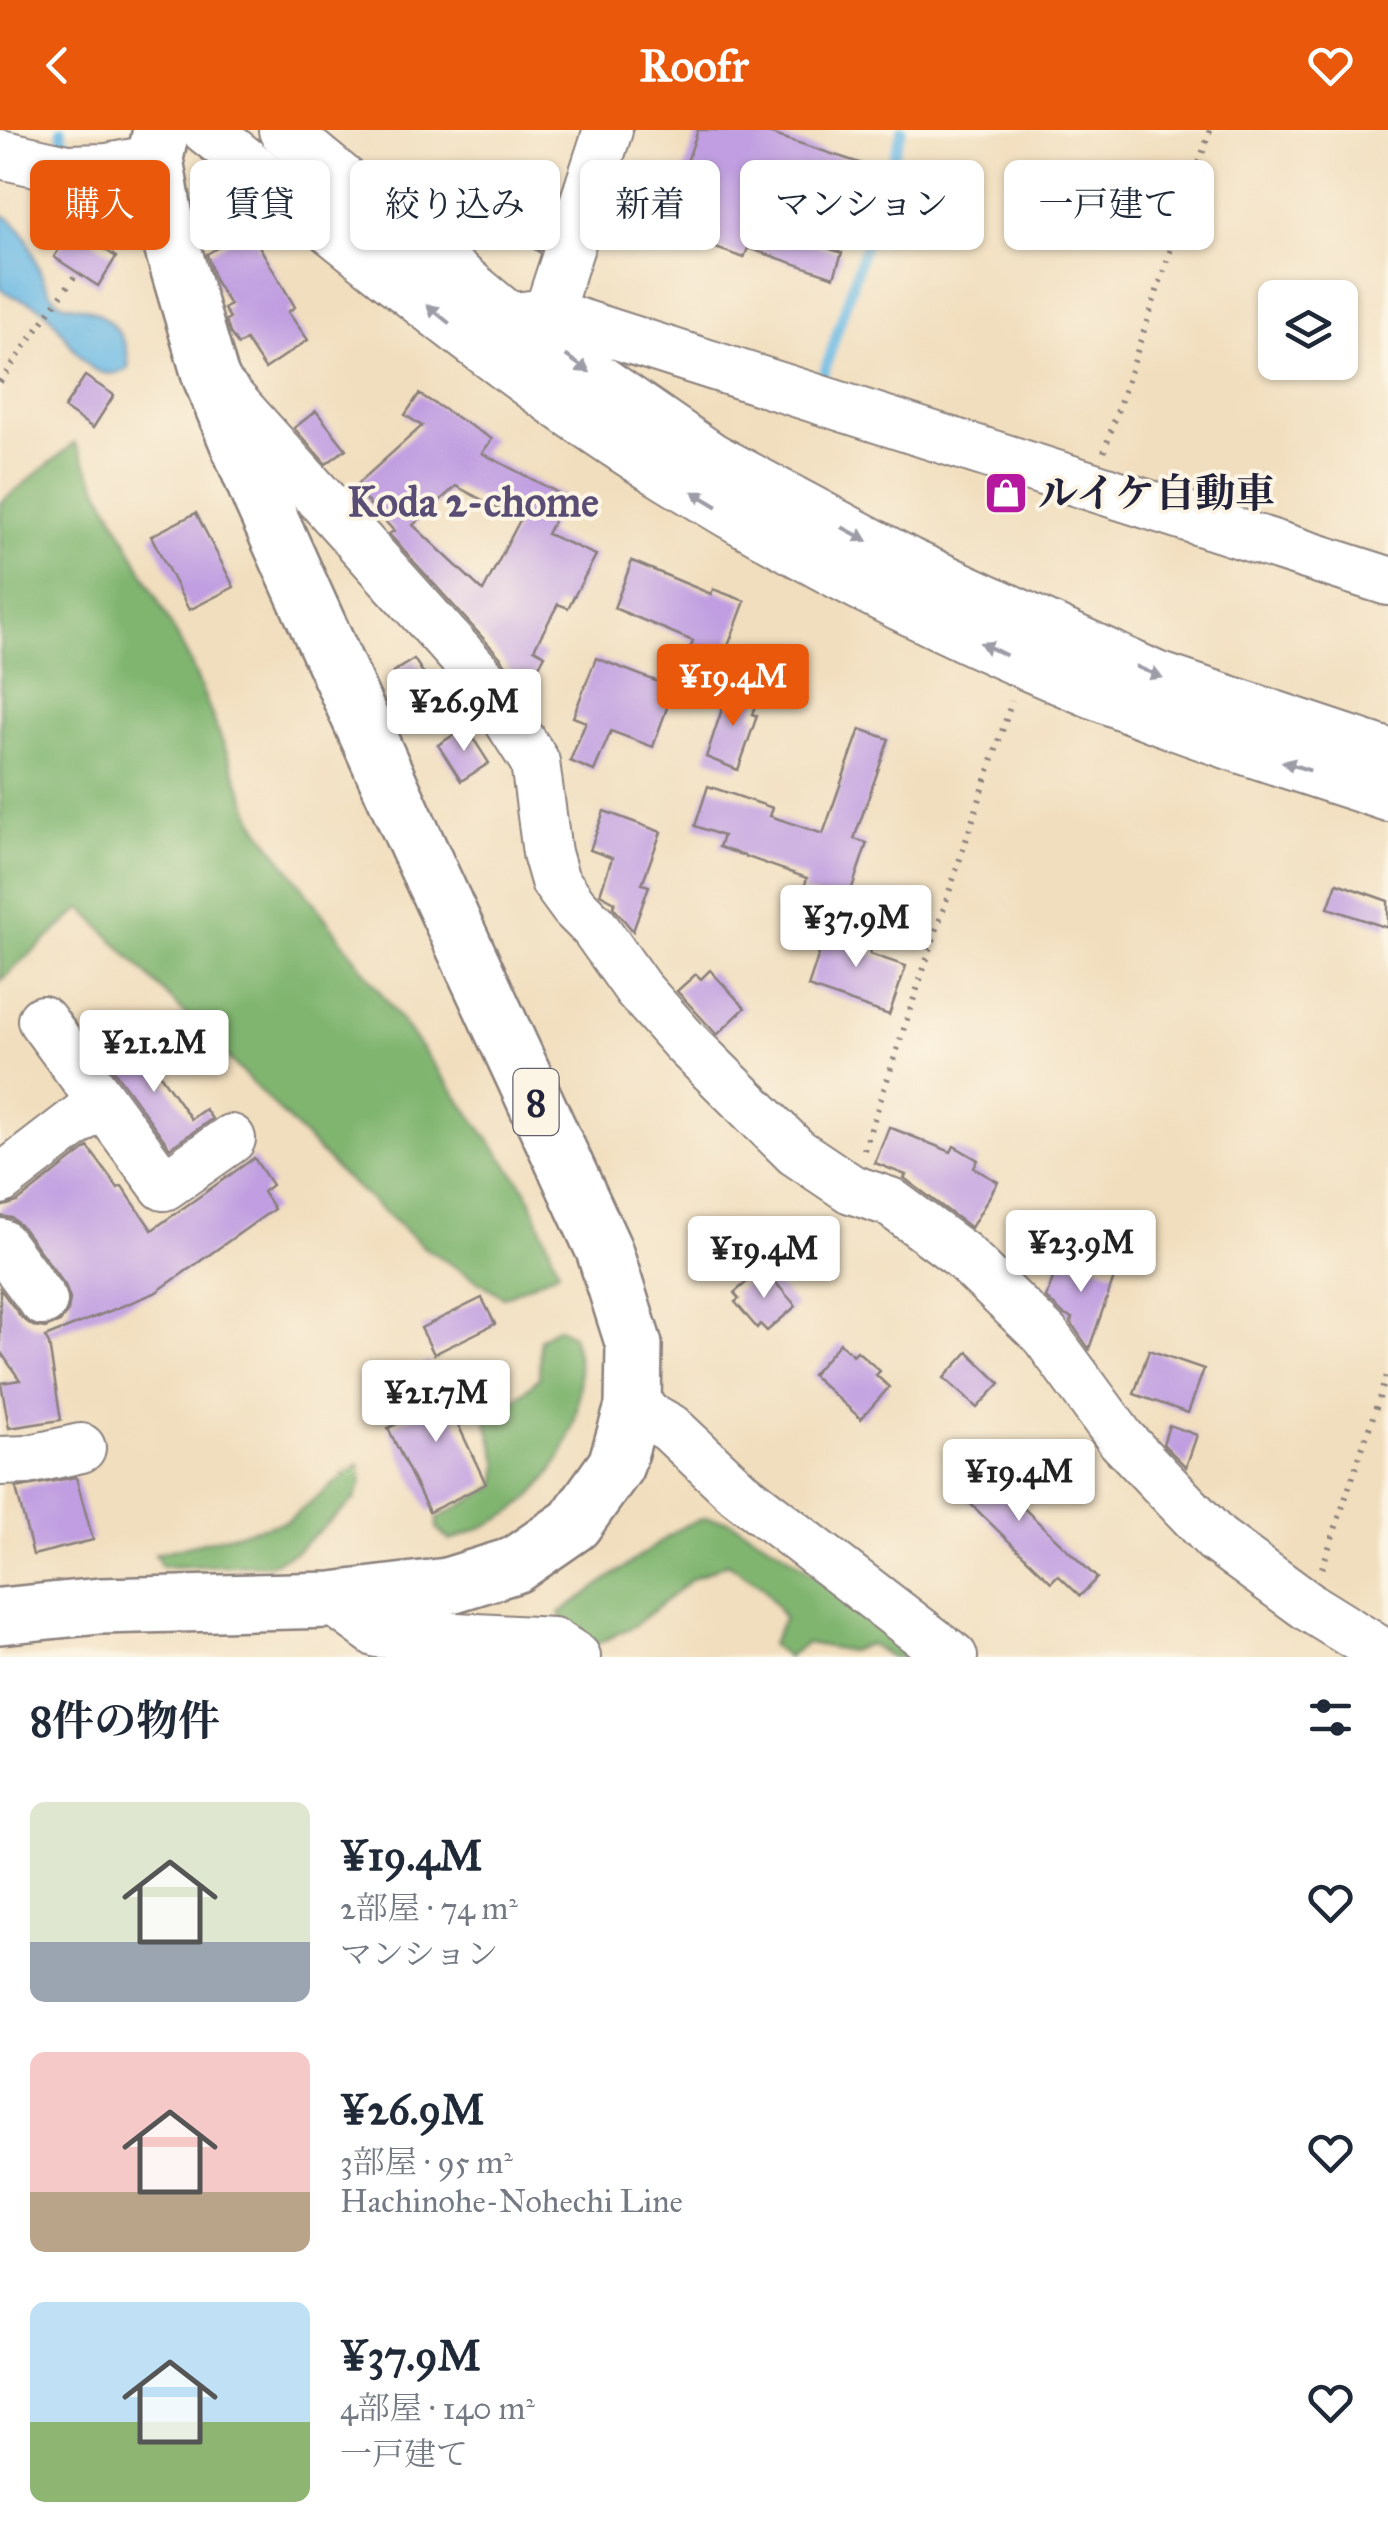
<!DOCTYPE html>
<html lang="ja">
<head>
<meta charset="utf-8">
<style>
  :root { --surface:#fff; --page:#f6f6f7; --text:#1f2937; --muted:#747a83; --accent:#ea580c }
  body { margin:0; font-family:"IM FELL Great Primer","Noto Serif JP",serif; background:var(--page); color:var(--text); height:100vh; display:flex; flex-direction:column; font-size:38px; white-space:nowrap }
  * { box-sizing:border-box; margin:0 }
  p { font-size:32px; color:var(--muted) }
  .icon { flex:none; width:55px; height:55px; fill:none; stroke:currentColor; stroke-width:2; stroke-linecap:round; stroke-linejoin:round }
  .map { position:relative; height:1527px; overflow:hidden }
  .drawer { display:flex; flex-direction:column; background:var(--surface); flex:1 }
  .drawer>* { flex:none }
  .hud { position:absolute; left:30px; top:30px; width:1330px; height:90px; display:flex; gap:20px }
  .controls { position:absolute; left:1258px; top:150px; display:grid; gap:20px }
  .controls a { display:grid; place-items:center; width:100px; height:100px; border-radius:15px; background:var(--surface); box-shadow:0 2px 8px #0004; font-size:50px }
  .price { position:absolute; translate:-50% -85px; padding:0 22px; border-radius:10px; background:#fff; color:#222; font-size:32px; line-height:65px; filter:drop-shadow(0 2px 5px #0008) }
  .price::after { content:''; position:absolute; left:50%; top:60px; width:30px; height:22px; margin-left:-15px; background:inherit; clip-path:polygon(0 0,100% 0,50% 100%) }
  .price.selected { background:var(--accent); color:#fff }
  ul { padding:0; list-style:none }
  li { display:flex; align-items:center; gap:30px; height:250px; padding:0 30px }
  li span { display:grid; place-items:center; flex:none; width:280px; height:200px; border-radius:15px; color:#555 }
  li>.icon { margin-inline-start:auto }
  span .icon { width:120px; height:120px; fill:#fffc; stroke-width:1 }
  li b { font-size:42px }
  h2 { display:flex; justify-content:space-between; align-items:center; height:120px; padding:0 30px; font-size:42px }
  .pill { padding:0 35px; border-radius:15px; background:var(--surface); box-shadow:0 2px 8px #0004; font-size:35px; line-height:90px }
  .pill.selected { background:var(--accent); color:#fff }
  header { display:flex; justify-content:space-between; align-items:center; height:130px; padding:0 30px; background:var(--accent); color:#fff; font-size:45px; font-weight:800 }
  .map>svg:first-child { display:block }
</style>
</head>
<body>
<header><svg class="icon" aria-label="back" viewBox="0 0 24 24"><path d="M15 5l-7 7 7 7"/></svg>Roofr<svg class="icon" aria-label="heart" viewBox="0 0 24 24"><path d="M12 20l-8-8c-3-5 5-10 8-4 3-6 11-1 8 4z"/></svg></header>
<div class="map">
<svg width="1388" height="1527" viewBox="0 0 1388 1527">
  <rect width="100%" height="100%" fill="#fcf5e5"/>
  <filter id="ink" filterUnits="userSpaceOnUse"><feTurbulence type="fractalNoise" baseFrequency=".01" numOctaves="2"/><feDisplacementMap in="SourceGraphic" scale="20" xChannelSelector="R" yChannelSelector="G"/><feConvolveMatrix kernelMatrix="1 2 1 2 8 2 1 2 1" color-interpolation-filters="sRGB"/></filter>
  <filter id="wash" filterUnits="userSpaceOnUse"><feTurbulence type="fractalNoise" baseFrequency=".0048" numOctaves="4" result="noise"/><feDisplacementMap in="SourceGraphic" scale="40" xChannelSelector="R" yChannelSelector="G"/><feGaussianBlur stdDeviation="2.25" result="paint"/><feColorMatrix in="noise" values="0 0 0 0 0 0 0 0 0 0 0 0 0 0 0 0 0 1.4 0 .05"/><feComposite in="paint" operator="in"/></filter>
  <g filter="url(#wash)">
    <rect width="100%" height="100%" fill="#f1debe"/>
    <g fill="#80b570" stroke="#516c56" stroke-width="2.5">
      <polygon points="75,313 190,531 255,693 527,1061 559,1141 504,1167 425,1118 342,1045 82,778 0,851 0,373"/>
      <path d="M557 1197 572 1205C590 1261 574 1323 532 1365 511 1388 478 1399 450 1411L437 1399V1389L496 1356 499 1334 486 1289 504 1279 539 1248 540 1209Z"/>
      <polygon points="359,1334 362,1352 354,1370 295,1422 271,1434 162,1437 155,1424 287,1391"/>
      <polygon points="704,1388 729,1391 782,1421 923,1527 891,1527 868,1514 850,1521 806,1513 787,1527 771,1515 784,1488 763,1457 727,1433 692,1449 634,1496 596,1514 566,1494 560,1483 683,1396"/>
    </g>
    <path fill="#6ab9e4" stroke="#466e90" stroke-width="2.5" d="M0 84C36 98 32 140 53 166 62 178 76 174 88 179 114 189 131 213 128 239 84 261 70 202 44 180 31 170 14 169 0 159Z"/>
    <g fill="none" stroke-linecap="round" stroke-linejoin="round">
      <g stroke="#6ab9e4" stroke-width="10">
        <polyline points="61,0 63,11 72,16"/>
        <polyline points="820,255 902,0"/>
      </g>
    </g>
    <g id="blocks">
      <g fill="#c09ee1" fill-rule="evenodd">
        <polygon points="698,0 759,0 872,37 861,71 777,43 759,95 842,123 834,147 748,118 744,128 610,81 621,48 675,67"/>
        <polygon points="485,31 542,69 532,84 548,94 539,122 470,75 477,64 468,58"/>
        <polygon points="73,98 116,127 98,156 54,127"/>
        <polygon points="249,99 295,177 288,182 308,210 265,239 246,210 238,215 230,203 226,190 230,188 224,179 230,175 215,151 207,124"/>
        <polygon points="85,246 114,265 93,298 64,278"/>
        <path d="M419 264 492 309 482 323 566 367 547 404 596 425 568 478 558 474 534 519 545 525 529 555 513 546 501 528 389 404 394 401 354 357 422 296 405 285ZM456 356 520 390 483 461 413 395Z"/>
        <polygon points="316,281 346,319 326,334 294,298"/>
        <polygon points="196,383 234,457 189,480 151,406"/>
        <polygon points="632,431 711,464 713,459 745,471 707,572 675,560 693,511 614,478"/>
        <polygon points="596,528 674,558 653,617 611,601 594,641 570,631 586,592 573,587"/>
        <polygon points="414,529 431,555 410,569 393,542"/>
        <polygon points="729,558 758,569 752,584 757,586 738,640 706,627"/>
        <polygon points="466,597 489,633 461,651 438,615"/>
        <polygon points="860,599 889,609 854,709 867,713 846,776 803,761 807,748 719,717 723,706 695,696 708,656 773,678 770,686 823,704"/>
        <polygon points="604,681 661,702 642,754 649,756 633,801 613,777 615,772 600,764 612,728 590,720"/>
        <polygon points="1337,753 1388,771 1388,798 1328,778"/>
        <polygon points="830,790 875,807 870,824 906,836 889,885 808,857"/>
        <polygon points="710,840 745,878 717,905 677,861 696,844 701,849"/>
        <polygon points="135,909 191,989 205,979 212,989 170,1018 106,930"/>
        <polygon points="889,997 951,1022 954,1016 978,1030 974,1038 998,1052 971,1098 904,1048 906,1045 875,1033"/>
        <polygon points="88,1017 118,1058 122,1056 152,1100 254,1028 272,1055 263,1062 274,1079 155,1163 45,1207 49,1214 61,1290 9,1298 1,1253 20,1250 0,1221 0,1159 22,1188 33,1196 45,1198 60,1192 68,1181 70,1169 65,1155 22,1097 12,1088 0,1086 0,1077 17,1072"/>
        <polygon points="1060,1128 1082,1136 1084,1131 1116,1142 1089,1219 1071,1193 1072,1188 1064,1185 1046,1168"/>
        <polygon points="763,1138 796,1176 767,1201 760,1194 757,1198 735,1172 739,1169 734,1163"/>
        <polygon points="482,1168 495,1194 434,1224 421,1198"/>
        <polygon points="840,1213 853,1225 857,1221 880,1241 876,1245 889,1257 861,1289 812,1245"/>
        <polygon points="1149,1220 1204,1239 1188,1283 1134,1264"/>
        <polygon points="968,1222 1000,1253 977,1278 944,1248"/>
        <polygon points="428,1231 486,1354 429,1382 388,1298 426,1280 404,1247"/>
        <polygon points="1169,1295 1197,1305 1186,1337 1163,1314"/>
        <polygon points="976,1329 990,1343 999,1333 1024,1357 1013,1368 1097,1448 1080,1466 1058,1445 1051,1452 947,1351"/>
        <polygon points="76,1347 93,1410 33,1425 16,1358"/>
      </g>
    </g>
  </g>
  <g filter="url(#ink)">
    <use href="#blocks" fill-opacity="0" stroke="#8a807c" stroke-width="2.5"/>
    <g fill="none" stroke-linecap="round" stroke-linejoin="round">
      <g stroke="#8a807c" stroke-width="52">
        <g id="minor">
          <path d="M206 0C358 120 506 247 671 349 829 446 999 530 1173 595 1243 621 1316 643 1388 667"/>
          <polyline points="283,0 509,187 712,327 908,432 1154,545 1388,623"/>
          <polyline points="0,24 67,39 107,38 155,29"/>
          <polyline points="548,183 608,0"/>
          <polyline points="513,187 548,183 1388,451"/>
          <polyline points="222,259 480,546 535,632 547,723 555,751 574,777 594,797 638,859 686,913 796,1022 851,1059 890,1072 962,1125 1045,1205 1121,1309 1216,1409 1309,1477 1388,1526"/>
          <polyline points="42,890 164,1056 231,1009"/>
          <polyline points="0,1050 100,973"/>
          <polyline points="0,1113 43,1171"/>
          <polyline points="633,1277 670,1298 738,1362 953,1527"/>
          <polyline points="0,1331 27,1330 81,1318"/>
          <polyline points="332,1470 377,1503 553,1512 576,1527"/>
        </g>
      </g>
      <g stroke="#8a807c" stroke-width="60">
        <polyline id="major" points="0,1486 100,1476 332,1470 447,1456 515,1435 574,1394 616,1335 633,1277 634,1215 604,1120 418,717 262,371 210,245 167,99 155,29 161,0"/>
      </g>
      <g stroke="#8a807c" stroke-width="6" stroke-dasharray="2.5 8" stroke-linecap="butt">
        <polyline points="95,113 119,76"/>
        <polyline points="0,252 77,143"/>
        <polyline points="1104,322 1210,0"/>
        <polyline points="864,1020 1012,571"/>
        <polyline points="1322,1438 1388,1242"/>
      </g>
      <use href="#minor" stroke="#fff" stroke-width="48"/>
      <use href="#major" stroke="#fff" stroke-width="55"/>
    </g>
    <defs><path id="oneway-solid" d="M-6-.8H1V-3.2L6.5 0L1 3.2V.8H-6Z" transform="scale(2.5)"/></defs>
    <g fill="#9c9ca7">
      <use href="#oneway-solid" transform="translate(438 184) rotate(-141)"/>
      <use href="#oneway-solid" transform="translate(578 234) rotate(35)"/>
      <use href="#oneway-solid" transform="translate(705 369) rotate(-149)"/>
      <use href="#oneway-solid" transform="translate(855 404) rotate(28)"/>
      <use href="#oneway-solid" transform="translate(993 519) rotate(-154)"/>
      <use href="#oneway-solid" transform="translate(1149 542) rotate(23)"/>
      <use href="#oneway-solid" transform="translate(1296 636) rotate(-162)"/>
    </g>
  </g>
  <defs>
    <g id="shop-square" transform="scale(2.25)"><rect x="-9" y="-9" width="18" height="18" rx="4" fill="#b5179e" stroke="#fcf5e5"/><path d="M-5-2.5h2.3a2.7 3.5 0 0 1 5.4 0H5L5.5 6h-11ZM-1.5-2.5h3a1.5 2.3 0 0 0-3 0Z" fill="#fff"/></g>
  </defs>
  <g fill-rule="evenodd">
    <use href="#shop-square" x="1006" y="363"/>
  </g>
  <g text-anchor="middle" stroke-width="8" stroke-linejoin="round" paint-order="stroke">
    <rect fill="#fcf5e5" stroke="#63616e" stroke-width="2.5" x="513.5" y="939" width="45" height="66" rx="8"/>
    <g font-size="38" font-weight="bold" fill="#22223b">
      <text x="536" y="985">8</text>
    </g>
    <g font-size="40" font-weight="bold" fill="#22223b" stroke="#fcf5e5" text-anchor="start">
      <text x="1038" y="377">ルイケ自動車</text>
    </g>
    <g font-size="42" font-weight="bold" fill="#594d75" stroke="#fcf5e5">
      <text x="473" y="386">Koda 2-chome</text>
    </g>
  </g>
</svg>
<div class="controls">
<a><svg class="icon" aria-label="layers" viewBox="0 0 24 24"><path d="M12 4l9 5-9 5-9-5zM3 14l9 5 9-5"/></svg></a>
</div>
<b class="price selected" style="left:733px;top:599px">¥19.4M</b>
<b class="price" style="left:464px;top:624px">¥26.9M</b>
<b class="price" style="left:856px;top:840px">¥37.9M</b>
<b class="price" style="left:154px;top:965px">¥21.2M</b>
<b class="price" style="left:1081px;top:1165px">¥23.9M</b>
<b class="price" style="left:764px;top:1171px">¥19.4M</b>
<b class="price" style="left:436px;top:1315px">¥21.7M</b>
<b class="price" style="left:1019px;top:1394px">¥19.4M</b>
<div class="hud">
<a class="pill selected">購入</a>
<a class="pill">賃貸</a>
<a class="pill">絞り込み</a>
<a class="pill">新着</a>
<a class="pill">マンション</a>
<a class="pill">一戸建て</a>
</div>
</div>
<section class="drawer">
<h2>8件の物件<svg class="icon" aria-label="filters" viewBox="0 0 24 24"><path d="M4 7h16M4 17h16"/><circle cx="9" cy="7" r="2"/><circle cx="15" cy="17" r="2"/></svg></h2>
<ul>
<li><span style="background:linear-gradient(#dfe7d0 70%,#9aa5b1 0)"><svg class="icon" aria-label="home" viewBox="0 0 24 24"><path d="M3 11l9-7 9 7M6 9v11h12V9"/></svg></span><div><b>¥19.4M</b><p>2部屋 · 74 m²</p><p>マンション</p></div><svg class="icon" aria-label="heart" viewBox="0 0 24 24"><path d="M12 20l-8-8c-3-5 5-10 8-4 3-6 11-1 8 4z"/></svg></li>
<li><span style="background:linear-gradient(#f6c9c9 70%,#b9a48a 0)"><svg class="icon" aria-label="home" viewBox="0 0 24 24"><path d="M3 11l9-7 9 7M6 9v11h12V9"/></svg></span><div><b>¥26.9M</b><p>3部屋 · 95 m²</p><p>Hachinohe-Nohechi Line</p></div><svg class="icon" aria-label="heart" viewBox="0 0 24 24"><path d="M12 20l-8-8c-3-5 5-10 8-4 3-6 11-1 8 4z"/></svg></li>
<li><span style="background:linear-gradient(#bfe0f5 60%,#8fb573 0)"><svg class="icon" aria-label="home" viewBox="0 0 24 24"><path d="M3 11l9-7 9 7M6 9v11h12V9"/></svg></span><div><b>¥37.9M</b><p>4部屋 · 140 m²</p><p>一戸建て</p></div><svg class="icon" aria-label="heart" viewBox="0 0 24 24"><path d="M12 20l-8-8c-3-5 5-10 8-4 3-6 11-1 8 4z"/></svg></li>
</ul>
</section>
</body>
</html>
